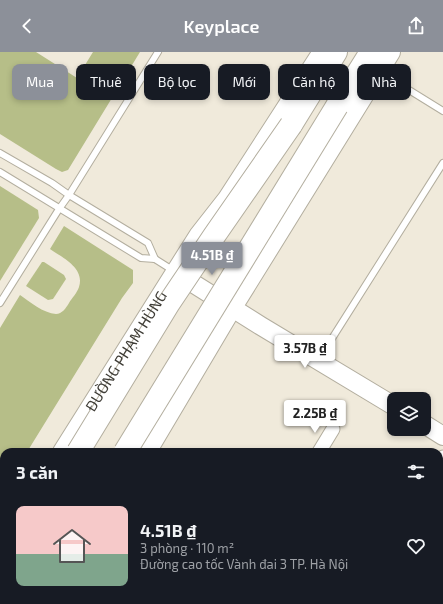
<!DOCTYPE html>
<html lang="vi">
<head>
<meta charset="utf-8">
<style>
  :root { --surface:#171b24; --page:#242831; --text:#f1f3f6; --muted:#9ea1a6; --accent:#8c9099 }
  body { margin:0; font-family:"Exo 2",sans-serif; background:var(--page); color:var(--text); height:100vh; display:flex; flex-direction:column; font-size:15px; white-space:nowrap }
  * { box-sizing:border-box; margin:0 }
  p { font-size:13px; color:var(--muted) }
  .icon { flex:none; width:22px; height:22px; fill:none; stroke:currentColor; stroke-width:2; stroke-linecap:round; stroke-linejoin:round }
  .map { position:relative; flex:1; overflow:hidden }
  .details { position:absolute; left:0px; top:396px; width:443px; height:156px; display:flex; flex-direction:column; background:var(--surface); border-radius:12px 12px 0 0; box-shadow:0 2px 6px #0003 }
  .details>* { flex:none }
  .top-card { position:absolute; left:12px; top:12px; width:419px; height:36px; display:flex; gap:8px }
  .controls { position:absolute; left:387px; top:340px; display:grid; gap:8px }
  .controls a { display:grid; place-items:center; width:44px; height:44px; border-radius:8px; background:var(--surface); box-shadow:0 2px 6px #0003; font-size:20px }
  .price { position:absolute; translate:-50% -34px; padding:0 9px; border-radius:4px; background:#fff; color:#222; font-size:13px; line-height:26px; filter:drop-shadow(0 1px 2px #0008) }
  .price::after { content:''; position:absolute; left:50%; top:24px; width:12px; height:9px; margin-left:-6px; background:inherit; clip-path:polygon(0 0,100% 0,50% 100%) }
  .price.current { background:var(--accent); color:#fff }
  ul { padding:0; list-style:none }
  li { display:flex; align-items:center; gap:12px; height:100px; padding:0 16px }
  li span { display:grid; place-items:center; flex:none; width:112px; height:80px; border-radius:8px; color:#555 }
  li>.icon { margin-inline-start:auto }
  span .icon { width:48px; height:48px; fill:#fffc; stroke-width:1 }
  li b { font-size:17px }
  h2 { display:flex; justify-content:space-between; align-items:center; height:48px; padding:0 16px; font-size:17px }
  .chip { padding:0 14px; border-radius:8px; background:var(--surface); box-shadow:0 2px 6px #0003; font-size:14px; line-height:36px }
  .chip.current { background:var(--accent); color:#fff }
  header { display:flex; justify-content:space-between; align-items:center; height:52px; padding:0 16px; background:var(--accent); color:#fff; font-size:18px; font-weight:600 }
  .map>svg:first-child { display:block }
</style>
</head>
<body>
<header><svg class="icon" aria-label="back" viewBox="0 0 24 24"><path d="M15 5l-7 7 7 7"/></svg>Keyplace<svg class="icon" aria-label="share" viewBox="0 0 24 24"><path d="M12 15V3M7 8l5-5 5 5M5 13v7h14v-7"/></svg></header>
<div class="map">
<svg width="443" height="552" viewBox="0 0 443 552">
  <rect width="100%" height="100%" fill="#f0eadb"/>
  <g fill="#b6be88">
    <polygon points="0,0 36,0 77,26 93,0 140,0 68,118 62,120 56,117 0,82"/>
    <polygon points="0,134 38,158 39,166 0,229"/>
    <path d="M64 174 133 218V231L122 246 27 400H4V436L0 442V276L20 243C30 250 43 261 56 262 62 262 66 256 69 251 72 246 77 241 79 235 85 216 63 206 50 197Z"/>
    <polygon points="42,210 44,210 64,223 66,227 53,247 48,248 26,234"/>
  </g>
  <g fill="none" stroke-linecap="round" stroke-linejoin="round">
    <g stroke="#b3ae9f" stroke-width="8">
      <g id="lane">
        <polyline points="380,20 443,59"/>
        <polyline points="0,101 52,131 69,143 148,191 155,207"/>
        <polyline points="0,120 141,206 155,207 174,219"/>
        <polyline points="0,251 59,157 69,143 158,0"/>
        <polyline points="319,307 443,111"/>
      </g>
    </g>
    <g stroke="#b3ae9f" stroke-width="15">
      <g id="street">
        <polyline points="319,400 333,377"/>
        <polyline points="439,412 443,405"/>
        <polyline points="103,548 109,552"/>
        <polyline points="397,548 403,552"/>
        <polyline points="225,552 228,548"/>
        <polyline points="353,552 356,548"/>
      </g>
    </g>
    <g stroke="#b3ae9f" stroke-width="20">
      <g id="secondary">
        <polyline points="175,220 261,274 394,354"/>
        <polyline points="424,372 443,384"/>
      </g>
    </g>
    <g stroke="#b3ae9f" stroke-width="22">
      <g id="primary">
        <path id="s1" d="M63 400 199 184 228 147 323 0"/>
        <polyline points="146,400 232,255 390,0"/>
        <polyline points="0,502 4,495"/>
        <polyline points="54,552 57,548"/>
      </g>
    </g>
    <g stroke="#b3ae9f" stroke-width="24">
      <g id="highway">
        <polyline points="337,54 371,0"/>
        <polyline points="291,73 336,0"/>
        <polyline points="0,529 4,522"/>
        <polyline points="32,552 34,548"/>
      </g>
    </g>
    <use href="#lane" stroke="#fff" stroke-width="6"/>
    <use href="#street" stroke="#fff" stroke-width="13"/>
    <use href="#secondary" stroke="#fff" stroke-width="18"/>
    <use href="#primary" stroke="#fff" stroke-width="20"/>
    <use href="#highway" stroke="#fff" stroke-width="22"/>
    <g stroke="#b3ae9f" stroke-width="24" stroke-linecap="butt">
      <g id="highway-bridge">
        <polyline points="78,400 169,251 214,184 291,73"/>
        <polyline points="125,400 337,54"/>
      </g>
    </g>
    <use href="#highway-bridge" stroke="#fff" stroke-width="22"/>
  </g>
  <g text-anchor="middle" stroke-width="4" stroke-linejoin="round" paint-order="stroke">
    <g font-size="15" fill="#3e3c36" stroke="#f0eadb">
      <text dy="5" stroke="none"><textPath href="#s1" startOffset="119">ĐƯỜNG PHẠM HÙNG</textPath></text>
    </g>
  </g>
</svg>
<div class="controls">
<a><svg class="icon" aria-label="layers" viewBox="0 0 24 24"><path d="M12 4l9 5-9 5-9-5zM3 14l9 5 9-5"/></svg></a>
</div>
<b class="price current" style="left:212px;top:224px">4.51B ₫</b>
<b class="price" style="left:305px;top:317px">3.57B ₫</b>
<b class="price" style="left:315px;top:382px">2.25B ₫</b>
<div class="top-card">
<a class="chip current">Mua</a>
<a class="chip">Thuê</a>
<a class="chip">Bộ lọc</a>
<a class="chip">Mới</a>
<a class="chip">Căn hộ</a>
<a class="chip">Nhà</a>
</div>
<section class="details">
<h2>3 căn<svg class="icon" aria-label="filters" viewBox="0 0 24 24"><path d="M4 7h16M4 17h16"/><circle cx="9" cy="7" r="2"/><circle cx="15" cy="17" r="2"/></svg></h2>
<ul>
<li><span style="background:linear-gradient(#f6c9c9 60%,#7fa58c 0)"><svg class="icon" aria-label="home" viewBox="0 0 24 24"><path d="M3 11l9-7 9 7M6 9v11h12V9"/></svg></span><div><b>4.51B ₫</b><p>3 phòng · 110 m²</p><p>Đường cao tốc Vành đai 3 TP. Hà Nội</p></div><svg class="icon" aria-label="heart" viewBox="0 0 24 24"><path d="M12 20l-8-8c-3-5 5-10 8-4 3-6 11-1 8 4z"/></svg></li>
</ul>
</section>
</div>
</body>
</html>
